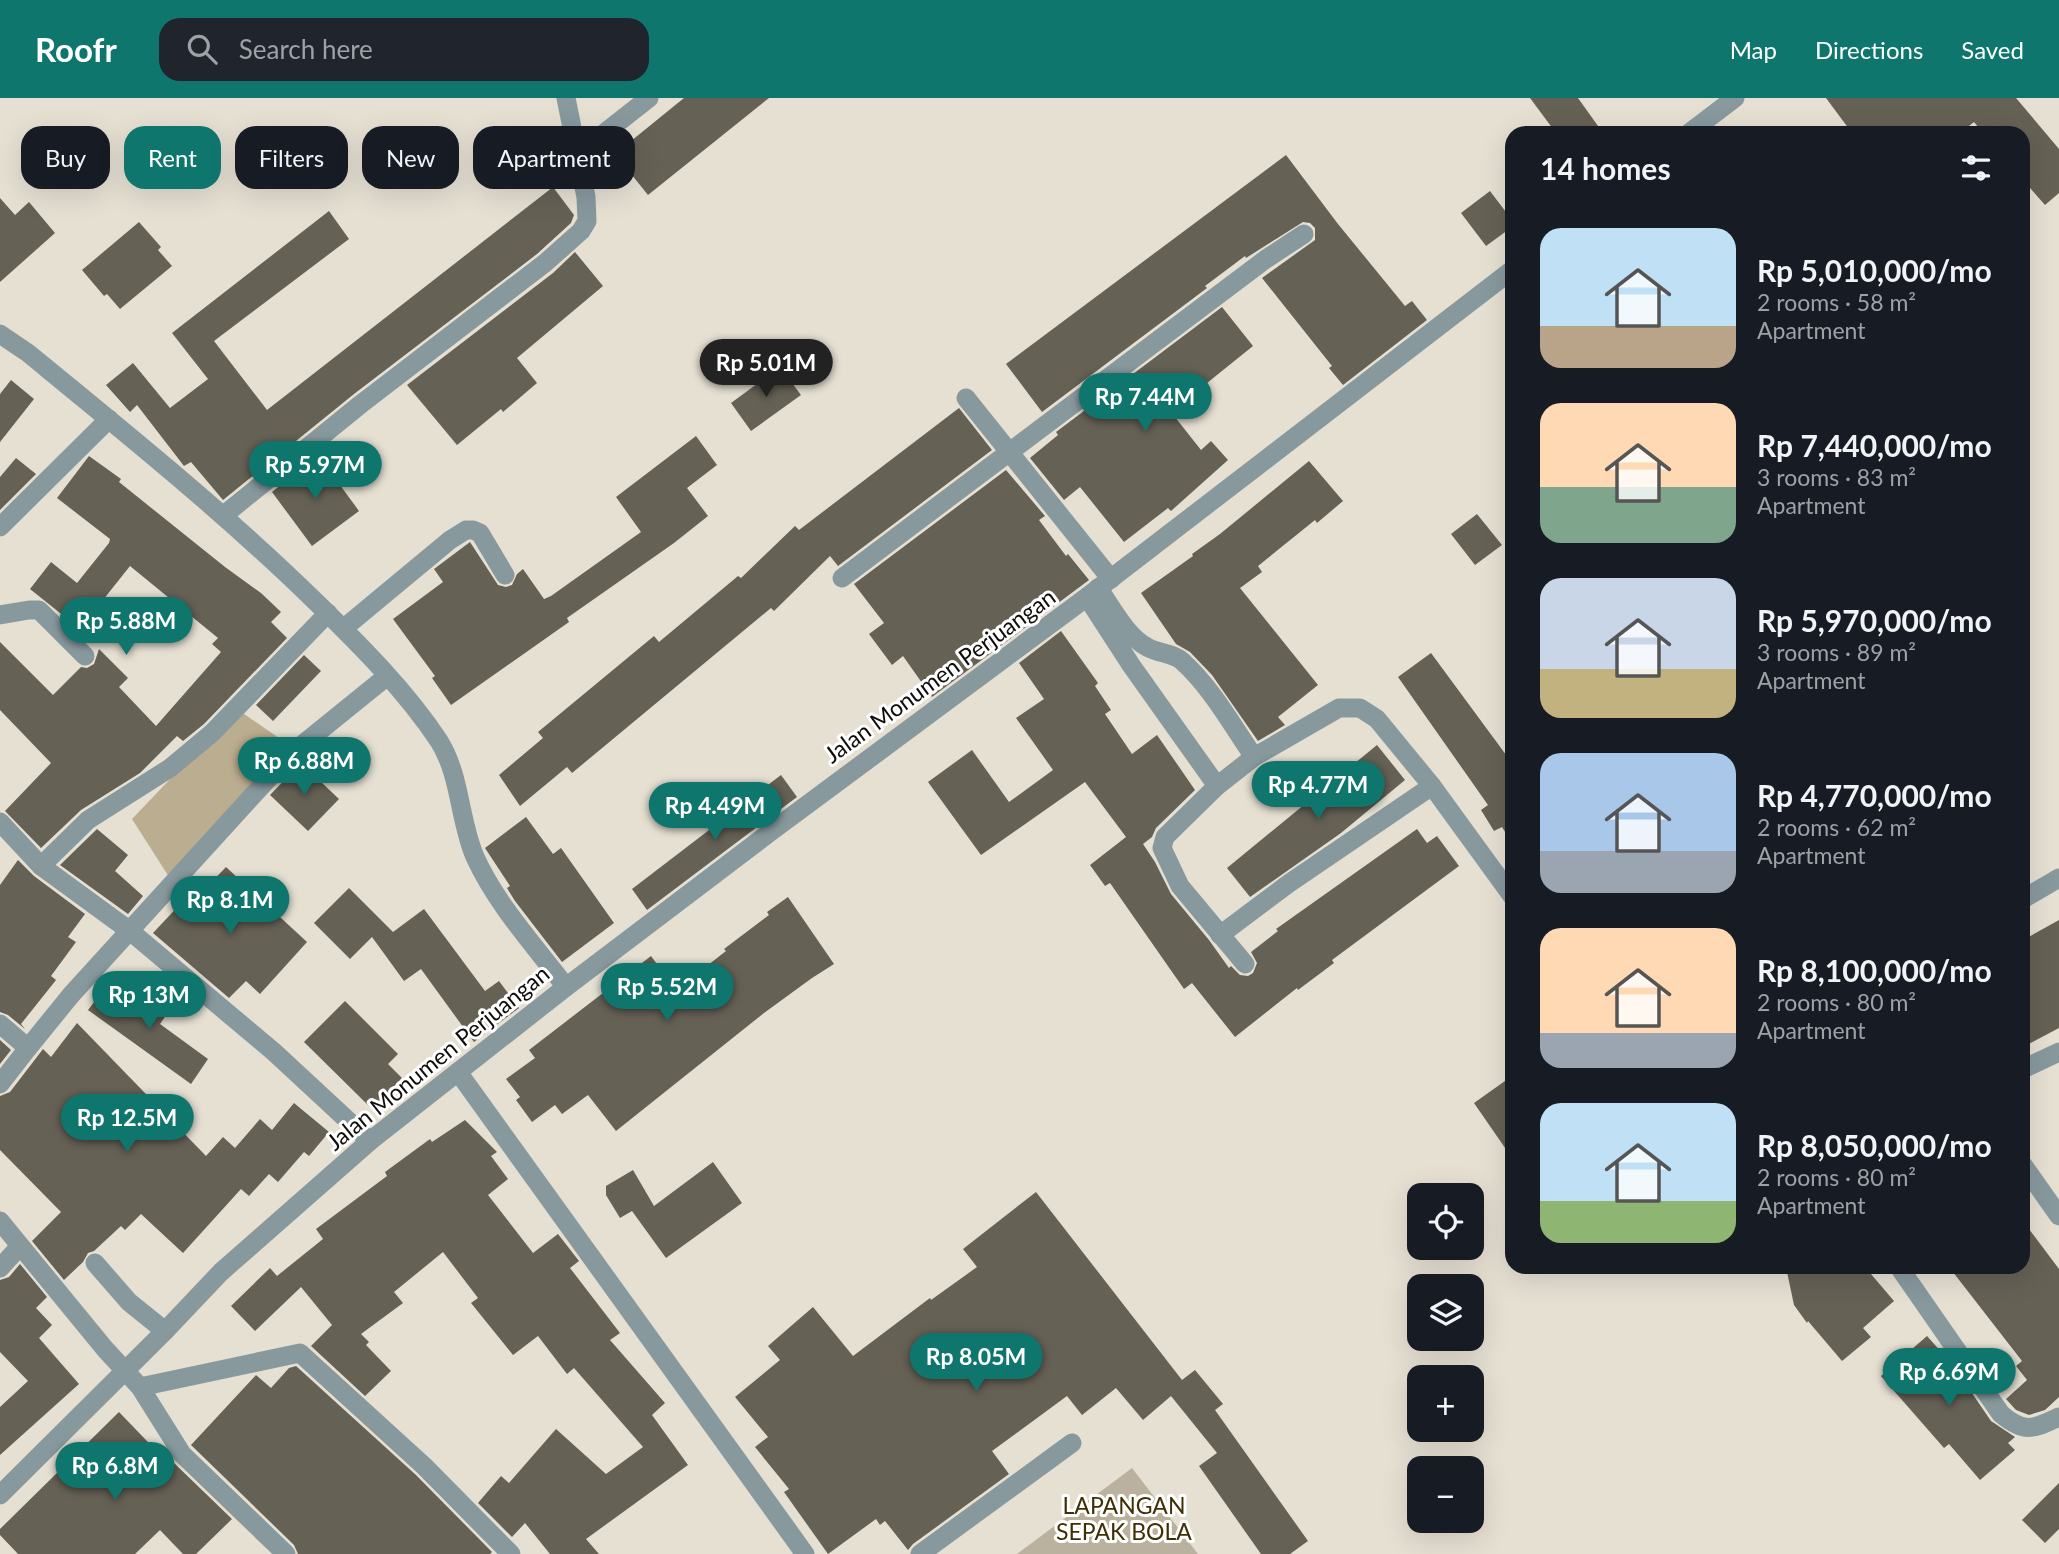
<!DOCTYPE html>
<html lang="en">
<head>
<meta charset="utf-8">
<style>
  :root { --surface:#171b24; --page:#20242c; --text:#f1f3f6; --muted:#9ea1a6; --accent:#0f766e }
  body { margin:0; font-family:Lato,sans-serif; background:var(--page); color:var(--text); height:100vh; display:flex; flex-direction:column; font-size:26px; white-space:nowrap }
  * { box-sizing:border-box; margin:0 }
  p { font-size:23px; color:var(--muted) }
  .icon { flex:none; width:38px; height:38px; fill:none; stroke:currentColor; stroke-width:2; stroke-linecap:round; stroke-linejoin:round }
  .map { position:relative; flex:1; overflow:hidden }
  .details { position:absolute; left:1505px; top:28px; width:525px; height:1148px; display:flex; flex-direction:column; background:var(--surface); border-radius:21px; box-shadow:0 7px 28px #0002 }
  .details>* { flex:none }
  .hud { position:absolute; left:21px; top:28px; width:665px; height:63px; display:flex; gap:14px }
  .fabs { position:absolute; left:1407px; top:1085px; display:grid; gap:14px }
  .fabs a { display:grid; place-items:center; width:77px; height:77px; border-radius:14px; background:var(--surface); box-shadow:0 7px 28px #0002; font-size:35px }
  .price { position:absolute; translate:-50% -60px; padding:0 16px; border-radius:24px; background:var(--accent); color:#fff; font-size:23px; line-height:46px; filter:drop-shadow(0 2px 4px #0008) }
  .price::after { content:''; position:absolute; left:50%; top:42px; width:21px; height:16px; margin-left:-10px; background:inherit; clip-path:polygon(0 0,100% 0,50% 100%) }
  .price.current { background:#222; color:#fff }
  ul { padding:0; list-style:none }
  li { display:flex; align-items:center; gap:21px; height:175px; padding:0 35px }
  li span { display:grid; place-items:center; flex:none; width:196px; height:140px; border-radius:21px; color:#555 }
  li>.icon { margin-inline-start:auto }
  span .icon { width:84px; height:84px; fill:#fffc; stroke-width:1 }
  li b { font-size:30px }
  h2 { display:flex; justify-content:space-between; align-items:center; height:84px; padding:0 35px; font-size:30px }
  .tag { padding:0 24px; border-radius:21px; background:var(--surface); box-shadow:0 7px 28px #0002; font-size:24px; line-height:63px }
  .tag.current { background:var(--accent); color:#fff }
  header { display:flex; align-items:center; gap:42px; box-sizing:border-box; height:98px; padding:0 35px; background:var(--accent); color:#fff }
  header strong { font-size:33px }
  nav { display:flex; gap:38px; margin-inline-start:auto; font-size:24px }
  .search { width:490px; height:63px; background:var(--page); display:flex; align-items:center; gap:18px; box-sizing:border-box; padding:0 24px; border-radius:21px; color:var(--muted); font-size:26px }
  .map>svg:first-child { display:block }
</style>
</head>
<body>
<header>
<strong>Roofr</strong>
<div class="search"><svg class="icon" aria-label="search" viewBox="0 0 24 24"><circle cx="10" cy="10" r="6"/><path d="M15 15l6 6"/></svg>Search here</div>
<nav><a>Map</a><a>Directions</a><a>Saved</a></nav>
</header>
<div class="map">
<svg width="2059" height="1456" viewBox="0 0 2059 1456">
  <rect width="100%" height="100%" fill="#e6e0d3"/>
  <polygon fill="#bab29f" points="1132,1370 1198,1456 1017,1456"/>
  <polygon fill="#bbad8f" points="237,611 292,649 171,782 132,721"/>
  <g fill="#666155">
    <polygon points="684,0 769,0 648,97 615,56"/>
    <polygon points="1530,0 1578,0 1603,35 1556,35"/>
    <polygon points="1826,0 2016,0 2059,51 2059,95 2045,107 2023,82 2023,35 1983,35 1974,24 1960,35 1852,35"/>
    <polygon points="1286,57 1338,126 1405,208 1412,203 1427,222 1343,287 1329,270 1332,268 1262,180 1315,142 1315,130 1310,125 1303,124 1246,160 1245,158 1205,188 1207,190 1042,314 1006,266"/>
    <polygon points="553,89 574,117 571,125 537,156 354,296 223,402 191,364 184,368 137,307 130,314 106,287 133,265 170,310 208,281 172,235 329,113 349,141 214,243 267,312"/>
    <polygon points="1490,93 1512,122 1512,129 1486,148 1461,115"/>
    <polygon points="0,100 15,117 29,104 55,135 0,184"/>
    <polygon points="139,124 161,149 158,152 172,168 120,211 107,196 104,198 82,172"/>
    <polygon points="575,154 603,188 517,260 537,285 503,314 501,311 457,347 407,287 553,175"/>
    <polygon points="1222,209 1253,248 1171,314 1201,352 1211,343 1228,362 1171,413 1168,410 1124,444 1080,389 1064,402 1030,360 1058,337 1056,334"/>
    <polygon points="780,269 801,297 751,333 731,305"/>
    <polygon points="11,282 34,301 0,344 0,296"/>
    <polygon points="959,310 992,352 838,468 830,458 774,513 771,510 572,675 567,669 520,708 499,677 543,640 538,634 654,538 659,544 738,478 741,480 795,428 799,432"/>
    <polygon points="696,338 717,367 687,390 708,418 674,445 567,520 569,524 451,607 432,580 435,578 393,521 443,484 434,471 470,444 498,487 506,489 512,487 517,476 523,471 544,501 551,498 641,434 616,399"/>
    <polygon points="318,357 359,413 312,448 272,394"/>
    <polygon points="89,358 121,381 119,384 225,469 261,495 281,514 271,524 287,540 204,626 183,643 177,638 140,675 81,712 41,750 5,713 51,665 0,612 0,544 53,597 81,569 87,570 94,566 99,551 128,580 119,589 156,628 221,554 212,546 218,540 130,468 80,531 30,491 51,464 77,485 109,445 110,441 57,400"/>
    <polygon points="16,360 36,376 0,412 0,379"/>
    <polygon points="1309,363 1343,403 1317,425 1315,422 1258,468 1262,474 1240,490 1318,587 1278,619 1285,627 1258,643 1212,577 1190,554 1176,546 1141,495 1193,458 1192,456 1220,436"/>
    <polygon points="1006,372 1045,418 1039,422 1066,458 1068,456 1089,482 932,599 903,558 892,567 869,536 884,525 854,486"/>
    <polygon points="1477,416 1502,447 1475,467 1451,436"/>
    <polygon points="1061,533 1098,585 1095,588 1111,612 1105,616 1132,656 1157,637 1195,692 1156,730 1152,739 1143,746 1155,764 1171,796 1209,842 1229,870 1231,868 1240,877 1248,878 1253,875 1257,865 1251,854 1278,833 1276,831 1417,731 1427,745 1437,738 1459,768 1332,862 1334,865 1298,892 1297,890 1235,939 1192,885 1184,891 1110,785 1105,788 1090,767 1126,739 1085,684 981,757 928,684 972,652 1009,704 1053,672 1016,620 1044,601 1019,565"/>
    <polygon points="1431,555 1512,665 1512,745 1502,729 1494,733 1481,712 1488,707 1398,579"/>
    <polygon points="304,557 321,573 273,623 256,607"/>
    <polygon points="1377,647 1405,682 1341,735 1250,799 1227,770"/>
    <polygon points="301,665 339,701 308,733 270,697"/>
    <polygon points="781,677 797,699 647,812 632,791"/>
    <polygon points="526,719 553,756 561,750 614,825 562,864 515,803 507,790 510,788 485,750"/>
    <polygon points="97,731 128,757 115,773 143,798 128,816 60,767"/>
    <polygon points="18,762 34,778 85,816 68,839 76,844 51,878 56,882 21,926 25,931 8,917 0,914 0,787"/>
    <polygon points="226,769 307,844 260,896 246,883 229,900 153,835 199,786 205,791"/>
    <polygon points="349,790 393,834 424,811 485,893 499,883 519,910 474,944 421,871 404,883 372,839 350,861 314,825"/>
    <polygon points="788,799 834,866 812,880 764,915 616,1033 588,997 562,1016 555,1007 532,1024 516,1002 520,999 506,981 535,960 529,952 651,858 676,892 726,853 724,851 769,817 767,814"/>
    <polygon points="2059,822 2059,930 2023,949 2023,842"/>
    <polygon points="108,886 136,909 148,893 171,910 160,926 208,961 191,986 88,912"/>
    <polygon points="345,903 398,956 388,966 402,980 372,1011 304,944"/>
    <polygon points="77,925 206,1058 223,1039 235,1050 260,1021 272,1032 294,1005 329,1034 309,1058 304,1054 278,1084 269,1076 249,1098 241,1091 183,1155 141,1116 125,1132 121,1128 94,1153 88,1155 83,1164 64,1182 32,1143 61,1114 0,1052 0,998 10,994 43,951 51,959"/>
    <polygon points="0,942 11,952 0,966"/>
    <polygon points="1512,978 1512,1060 1474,1005"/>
    <polygon points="465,1022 497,1054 491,1058 508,1081 488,1097 533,1155 558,1136 579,1163 570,1170 620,1235 610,1242 665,1305 652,1317 688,1367 586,1441 599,1456 550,1456 525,1425 512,1439 478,1405 501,1378 509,1385 556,1331 606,1376 643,1349 574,1270 567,1276 538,1238 513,1257 471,1205 478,1200 443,1154 394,1194 403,1205 361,1236 369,1244 366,1247 391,1273 365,1298 311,1248 332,1227 301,1189 255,1233 231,1208 270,1170 277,1178 323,1141 316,1131 387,1078 385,1074 430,1041 432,1044"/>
    <polygon points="713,1064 742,1105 666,1160 632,1113 620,1120 606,1097 606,1088 633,1072 654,1108"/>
    <polygon points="1036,1094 1182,1282 1195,1272 1223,1306 1215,1312 1308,1443 1290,1456 1261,1456 1199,1368 1217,1355 1171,1298 1143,1322 1116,1290 1082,1317 1067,1298 992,1353 1009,1376 913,1446 908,1452 885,1423 880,1427 876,1421 828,1456 784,1394 789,1391 755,1349 768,1339 735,1299 780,1262 768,1248 813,1209 853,1258 930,1200 931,1202 977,1169 963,1151"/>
    <polygon points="2023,1123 2059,1171 2059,1299 2045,1312 2029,1317 2016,1312 2006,1301 2027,1282 2016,1268 2022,1263 1949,1169 2023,1169"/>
    <polygon points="20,1166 47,1199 36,1210 52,1227 39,1240 79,1286 0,1357 0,1309 28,1283 0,1254 0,1182 9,1179"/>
    <polygon points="1786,1169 1865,1169 1894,1203 1863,1230 1871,1239 1842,1263 1808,1223 1807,1225 1794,1207"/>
    <polygon points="1927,1238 1952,1266 1991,1323 2015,1339 2008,1345 2015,1352 1980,1382 1949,1346 1944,1350 1881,1278"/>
    <polygon points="296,1268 416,1377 492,1454 490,1456 298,1456 294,1447 191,1347 256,1277 271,1290 289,1270"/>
    <polygon points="119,1314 171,1368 174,1365 232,1421 196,1456 183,1456 160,1432 135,1456 18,1456 0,1437 0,1431"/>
    <polygon points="2059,1385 2059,1431 2045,1445 2022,1422"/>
  </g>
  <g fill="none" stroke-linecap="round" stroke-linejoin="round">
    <g stroke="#88999e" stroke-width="19">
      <polyline points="579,55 649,0"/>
      <polyline points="966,300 1111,481"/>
      <polyline points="224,417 361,306 545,165 581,133 587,123 586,99 566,0"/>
      <polyline points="0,429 109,321"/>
      <polyline points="842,480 1266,161 1304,136"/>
      <path d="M1098 490C1112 509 1126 538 1147 549 1159 556 1171 554 1182 563 1211 589 1232 627 1254 659"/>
      <polyline points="1087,499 1131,567 1217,688"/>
      <polyline points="0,517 29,512 39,512 85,558"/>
      <polyline points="344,530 450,442 466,432 473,432 480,435 505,477"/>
      <polyline points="0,724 41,768 130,833 274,954 370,1043"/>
      <polyline points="41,768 88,722 170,670 212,635 328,515"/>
      <polyline points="2023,801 2059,780"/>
      <polyline points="1220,837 1288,786 1432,688"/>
      <polyline points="1245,866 1180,788 1162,750 1165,739 1217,688 1254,659 1339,610 1360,610 1377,621 1432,688 1512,798"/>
      <polyline points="0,926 28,950 71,897 266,683 302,647 386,579"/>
      <polyline points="2023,971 2059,954"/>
      <polyline points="458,974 805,1456"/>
      <polyline points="0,986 28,950"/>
      <polyline points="2023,1067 2059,1118"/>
      <polyline points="0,1123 105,1251 140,1289 182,1356 286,1456"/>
      <polyline points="95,1165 129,1204 165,1233"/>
      <path d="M1899 1169 2001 1316C2025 1336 2033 1331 2059 1319"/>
      <polyline points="0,1170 20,1148"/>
      <polyline points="140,1289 300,1255 424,1368 511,1456"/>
      <polyline points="920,1456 1072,1345"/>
    </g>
    <g stroke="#88999e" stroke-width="19">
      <polyline points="1689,35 1735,0"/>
      <path d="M0 236 28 255C127 336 225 415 317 505 360 547 406 593 439 643 461 678 459 722 475 759 497 807 534 847 566 889"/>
      <polyline points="0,1397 165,1233 221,1174 370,1043 566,889 769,735 1087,499 1512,172"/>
    </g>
  </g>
  <g text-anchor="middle" stroke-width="6" stroke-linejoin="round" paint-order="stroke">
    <g font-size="23" fill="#0f0d09" stroke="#fff">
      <text transform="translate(940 578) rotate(-36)" y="8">Jalan Monumen Perjuangan</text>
      <text transform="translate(438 960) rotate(-39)" y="8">Jalan Monumen Perjuangan</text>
    </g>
    <g font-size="23" fill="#3f2f05" stroke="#fff">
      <text x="1124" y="1416">LAPANGAN<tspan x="1124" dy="26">SEPAK BOLA</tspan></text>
    </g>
  </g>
</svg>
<div class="fabs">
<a><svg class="icon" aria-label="locate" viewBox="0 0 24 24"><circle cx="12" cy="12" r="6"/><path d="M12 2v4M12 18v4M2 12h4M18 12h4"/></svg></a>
<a><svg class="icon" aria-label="layers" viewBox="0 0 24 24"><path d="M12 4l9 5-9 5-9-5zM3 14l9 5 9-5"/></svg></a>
<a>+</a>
<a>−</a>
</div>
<b class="price current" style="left:766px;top:301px">Rp 5.01M</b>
<b class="price" style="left:1145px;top:335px">Rp 7.44M</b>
<b class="price" style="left:315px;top:403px">Rp 5.97M</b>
<b class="price" style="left:126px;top:559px">Rp 5.88M</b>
<b class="price" style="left:304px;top:699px">Rp 6.88M</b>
<b class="price" style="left:1318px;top:723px">Rp 4.77M</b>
<b class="price" style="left:715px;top:744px">Rp 4.49M</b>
<b class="price" style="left:230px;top:838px">Rp 8.1M</b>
<b class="price" style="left:667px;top:925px">Rp 5.52M</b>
<b class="price" style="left:149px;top:933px">Rp 13M</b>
<b class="price" style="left:127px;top:1056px">Rp 12.5M</b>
<b class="price" style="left:976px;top:1295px">Rp 8.05M</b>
<b class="price" style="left:1949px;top:1310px">Rp 6.69M</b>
<b class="price" style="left:115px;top:1404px">Rp 6.8M</b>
<div class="hud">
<a class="tag">Buy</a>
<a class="tag current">Rent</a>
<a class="tag">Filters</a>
<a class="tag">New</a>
<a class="tag">Apartment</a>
</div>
<section class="details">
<h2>14 homes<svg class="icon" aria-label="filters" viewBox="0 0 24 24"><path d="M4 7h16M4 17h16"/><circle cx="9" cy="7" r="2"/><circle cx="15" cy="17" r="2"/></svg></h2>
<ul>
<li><span style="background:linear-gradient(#bfe0f5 70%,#b9a48a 0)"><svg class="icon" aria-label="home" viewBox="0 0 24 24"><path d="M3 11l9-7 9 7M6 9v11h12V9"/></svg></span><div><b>Rp 5,010,000/mo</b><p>2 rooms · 58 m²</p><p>Apartment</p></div></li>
<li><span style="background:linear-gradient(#ffd9b3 60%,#7fa58c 0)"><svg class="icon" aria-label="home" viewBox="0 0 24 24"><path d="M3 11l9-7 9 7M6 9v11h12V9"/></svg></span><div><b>Rp 7,440,000/mo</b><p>3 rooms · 83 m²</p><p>Apartment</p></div></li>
<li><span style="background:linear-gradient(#c9d6e8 65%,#c2b280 0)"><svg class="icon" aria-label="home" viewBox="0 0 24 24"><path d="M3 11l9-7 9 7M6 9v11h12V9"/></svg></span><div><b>Rp 5,970,000/mo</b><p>3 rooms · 89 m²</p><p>Apartment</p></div></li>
<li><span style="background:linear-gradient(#a9c7e8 70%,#9aa5b1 0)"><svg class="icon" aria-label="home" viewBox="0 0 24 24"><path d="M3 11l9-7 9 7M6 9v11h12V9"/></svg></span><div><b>Rp 4,770,000/mo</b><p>2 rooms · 62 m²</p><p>Apartment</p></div></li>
<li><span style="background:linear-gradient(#ffd9b3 75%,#9aa5b1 0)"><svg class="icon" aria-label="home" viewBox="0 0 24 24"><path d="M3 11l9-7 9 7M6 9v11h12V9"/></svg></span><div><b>Rp 8,100,000/mo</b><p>2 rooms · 80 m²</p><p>Apartment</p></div></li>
<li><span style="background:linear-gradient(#bfe0f5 70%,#8fb573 0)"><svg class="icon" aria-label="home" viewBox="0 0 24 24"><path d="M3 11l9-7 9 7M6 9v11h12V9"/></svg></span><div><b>Rp 8,050,000/mo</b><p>2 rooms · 80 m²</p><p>Apartment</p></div></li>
</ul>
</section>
</div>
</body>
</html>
